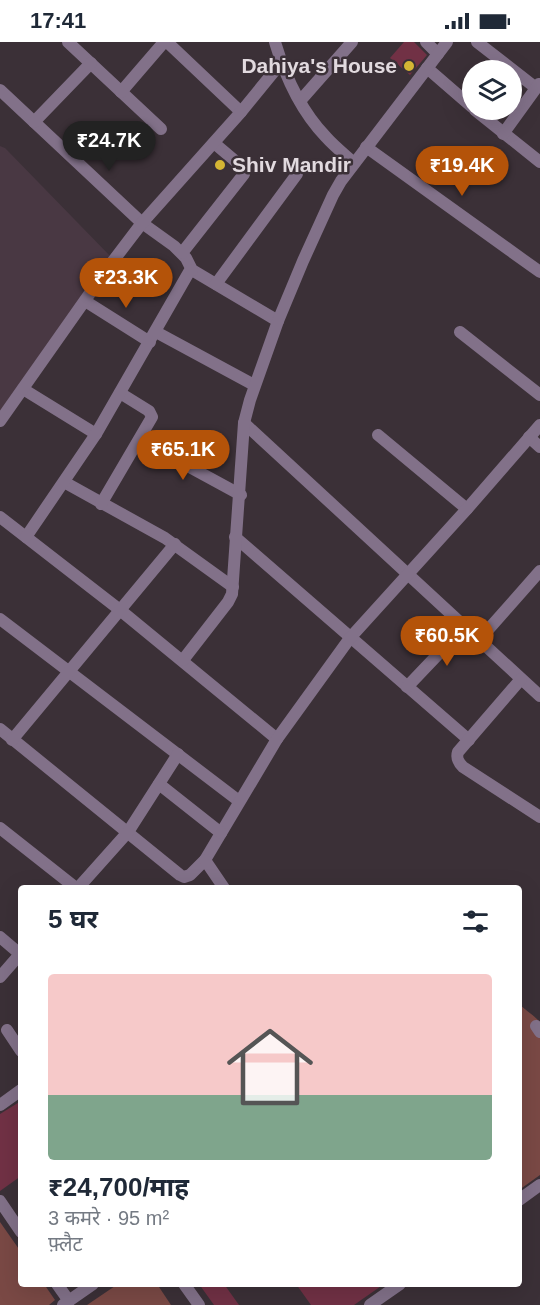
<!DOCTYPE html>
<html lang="hi">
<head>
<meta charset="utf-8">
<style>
  :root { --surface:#fff; --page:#f2f2f3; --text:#1f2937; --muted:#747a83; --accent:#b45309 }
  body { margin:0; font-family:Helvetica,"Noto Sans Devanagari",sans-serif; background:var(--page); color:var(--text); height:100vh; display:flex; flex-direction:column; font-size:22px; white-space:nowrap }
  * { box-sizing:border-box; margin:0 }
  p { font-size:20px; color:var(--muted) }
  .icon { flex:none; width:33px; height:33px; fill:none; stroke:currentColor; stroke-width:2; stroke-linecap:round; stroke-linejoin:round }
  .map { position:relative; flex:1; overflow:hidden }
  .drawer { position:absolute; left:18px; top:843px; width:504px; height:402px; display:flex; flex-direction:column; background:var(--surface); border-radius:6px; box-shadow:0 6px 24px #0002 }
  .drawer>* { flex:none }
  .fabs { position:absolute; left:462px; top:18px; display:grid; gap:12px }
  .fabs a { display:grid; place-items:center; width:60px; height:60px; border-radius:50%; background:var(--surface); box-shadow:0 6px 24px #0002; font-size:30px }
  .price { position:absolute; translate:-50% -51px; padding:0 14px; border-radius:21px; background:var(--accent); color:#fff; font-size:20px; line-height:39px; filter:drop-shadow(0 2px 3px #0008) }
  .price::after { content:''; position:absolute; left:50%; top:36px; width:18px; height:14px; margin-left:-9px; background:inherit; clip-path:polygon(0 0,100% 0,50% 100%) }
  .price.on { background:#222; color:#fff }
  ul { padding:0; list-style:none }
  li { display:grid; align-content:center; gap:12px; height:318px; padding:0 30px }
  li span { display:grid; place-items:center; height:186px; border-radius:6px; color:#555 }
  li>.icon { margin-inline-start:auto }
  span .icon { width:108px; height:108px; fill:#fffc; stroke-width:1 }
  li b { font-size:26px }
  h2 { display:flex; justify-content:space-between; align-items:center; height:72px; padding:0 30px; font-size:26px }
  .status { display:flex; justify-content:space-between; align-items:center; height:42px; padding:0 30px; background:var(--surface); direction:ltr }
  .status svg { height:16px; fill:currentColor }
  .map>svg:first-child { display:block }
</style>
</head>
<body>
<div class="status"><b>17:41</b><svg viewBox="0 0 49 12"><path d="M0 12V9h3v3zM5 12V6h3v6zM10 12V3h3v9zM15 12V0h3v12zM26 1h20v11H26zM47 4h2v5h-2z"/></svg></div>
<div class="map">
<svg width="540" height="1263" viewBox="0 0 540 1263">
  <rect width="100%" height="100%" fill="#3b3037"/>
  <polygon fill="#493843" points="0,104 5,106 112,216 0,369"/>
  <g fill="#7a4945">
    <path d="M519 962C525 968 538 976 540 981V1133L519 1148Z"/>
    <polygon points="0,1180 21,1210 21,1242 44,1242 55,1258 49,1263 0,1263"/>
    <polygon points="118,1242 157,1242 171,1263 87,1263"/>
  </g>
  <g fill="#713145">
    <polygon points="404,0 414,0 427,13 410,33 390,16"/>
    <polygon points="21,1059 21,1134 0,1149 0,1072"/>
    <polygon points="199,1242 224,1242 239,1263 214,1263"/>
    <polygon points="296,1242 384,1242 354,1263 311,1263"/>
  </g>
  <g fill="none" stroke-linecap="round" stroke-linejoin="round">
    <g stroke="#827189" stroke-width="12">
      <polyline points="68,0 161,87"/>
      <polyline points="167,0 241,70"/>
      <path d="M275 0C285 34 301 69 326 95 334 104 344 112 354 121"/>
      <polyline points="426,0 438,12"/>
      <polyline points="477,0 536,46"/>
      <polyline points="427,26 472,65"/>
      <polyline points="0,48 142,181 174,204 186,216 192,228 278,279"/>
      <polyline points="121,50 164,0"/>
      <polyline points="300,59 352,0"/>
      <polyline points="475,68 540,120"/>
      <polyline points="34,80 91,21"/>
      <polyline points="503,92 539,42"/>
      <polyline points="366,105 540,230"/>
      <polyline points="182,211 244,132 240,123 214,101"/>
      <polyline points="216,242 297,132"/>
      <polyline points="85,259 150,300"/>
      <polyline points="156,290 254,343"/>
      <polyline points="460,290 540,353"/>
      <polyline points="23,347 96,392"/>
      <polyline points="0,379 107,227 142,181 241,70 281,21"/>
      <polyline points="244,381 540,654"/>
      <polyline points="378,393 467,467"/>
      <polyline points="529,395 540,405"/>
      <polyline points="140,398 241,453"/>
      <polyline points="64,440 165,496 233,545"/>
      <polyline points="101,462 152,375 149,369 120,351"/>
      <polyline points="0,475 120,568 277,697"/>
      <polyline points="26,495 96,392 189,230 192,228"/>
      <polyline points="235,495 469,698"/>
      <polyline points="0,577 239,759"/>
      <polyline points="479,598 540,529"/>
      <polyline points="183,618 228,560 232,552 244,381 250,358 278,279 303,219 333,153 341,139 447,0"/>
      <path d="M521 637 458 710C456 716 458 720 463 725L540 775"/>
      <polyline points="407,645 465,584"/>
      <polyline points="0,687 180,833 184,835 190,833 205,818 277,697 350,596 467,467 540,383"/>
      <polyline points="12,698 175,502"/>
      <polyline points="159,742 221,791"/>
      <polyline points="0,786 76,846"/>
      <polyline points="205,818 224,846"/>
      <polyline points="78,846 128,790 178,712"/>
      <polyline points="0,895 20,912"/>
      <polyline points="0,935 21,911"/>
      <polyline points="536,984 540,990"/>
      <polyline points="7,988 21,1009"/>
      <polyline points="0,1063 21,1048"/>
      <polyline points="519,1158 540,1143"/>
      <polyline points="0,1159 21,1190"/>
      <polyline points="57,1242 69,1259"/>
      <polyline points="184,1242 199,1263"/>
      <polyline points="63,1263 93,1242"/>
      <polyline points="370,1263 400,1242"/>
    </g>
  </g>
  <g fill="#d5b534" stroke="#3b3037" stroke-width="2">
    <circle cx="409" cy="24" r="6"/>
    <circle cx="220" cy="123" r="6"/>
  </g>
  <g text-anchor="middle" stroke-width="5" stroke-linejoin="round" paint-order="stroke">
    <g font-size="21" font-weight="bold" fill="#e2dadf" stroke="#3b3037" text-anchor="end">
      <text x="397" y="31">Dahiya's House</text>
      <text x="232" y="130" text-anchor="start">Shiv Mandir</text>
    </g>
  </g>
</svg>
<div class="fabs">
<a><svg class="icon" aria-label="layers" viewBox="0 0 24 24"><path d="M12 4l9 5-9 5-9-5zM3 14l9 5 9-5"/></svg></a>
</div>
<b class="price on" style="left:109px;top:130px">₹24.7K</b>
<b class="price" style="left:462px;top:155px">₹19.4K</b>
<b class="price" style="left:126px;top:267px">₹23.3K</b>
<b class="price" style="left:183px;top:439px">₹65.1K</b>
<b class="price" style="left:447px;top:625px">₹60.5K</b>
<section class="drawer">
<h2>5 घर<svg class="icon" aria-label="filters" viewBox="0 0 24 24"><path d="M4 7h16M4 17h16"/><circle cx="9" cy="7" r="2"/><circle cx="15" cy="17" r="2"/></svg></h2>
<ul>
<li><span style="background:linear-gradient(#f6c9c9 65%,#7fa58c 0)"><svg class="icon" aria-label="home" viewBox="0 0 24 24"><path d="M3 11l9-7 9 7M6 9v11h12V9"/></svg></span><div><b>₹24,700/माह</b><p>3 कमरे · 95 m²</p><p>फ़्लैट</p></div></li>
</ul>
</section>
</div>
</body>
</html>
